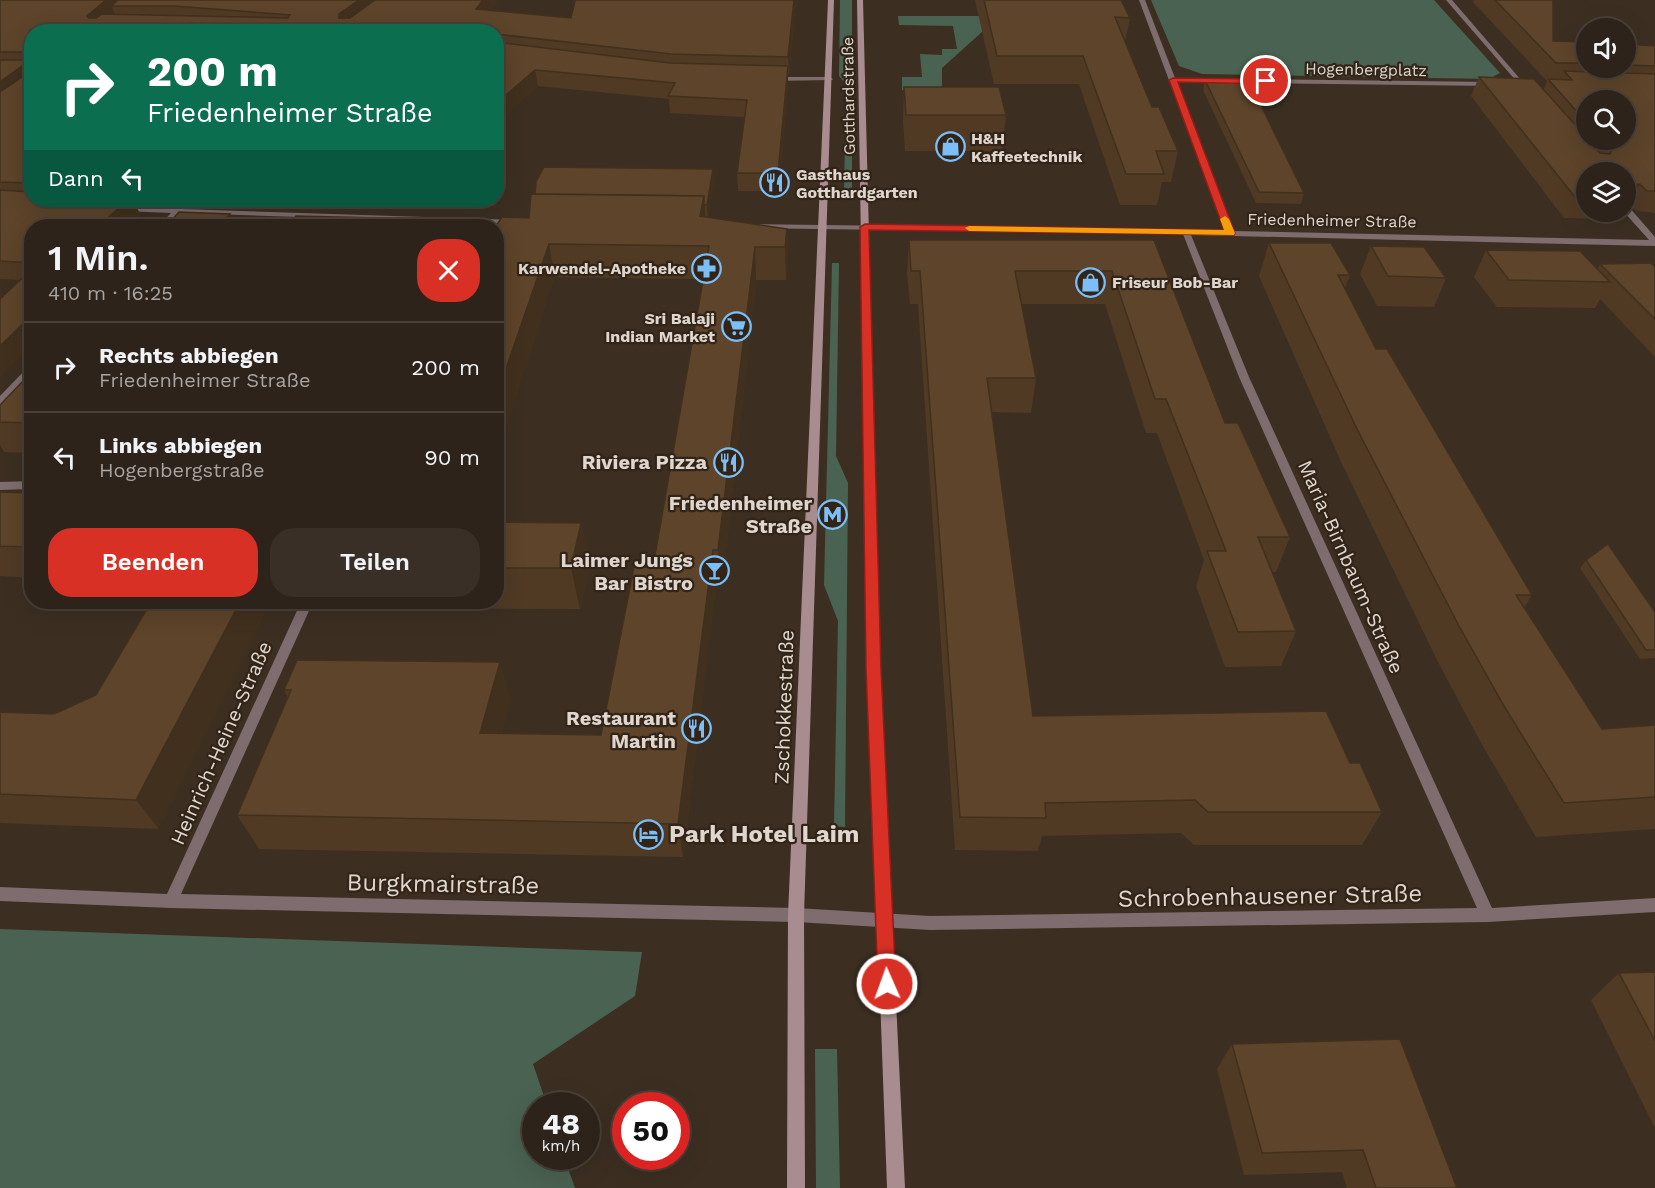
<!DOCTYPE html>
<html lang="de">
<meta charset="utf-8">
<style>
body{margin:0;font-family:"Work Sans",sans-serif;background:#392f27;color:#f1f3f6;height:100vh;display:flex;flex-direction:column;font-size:22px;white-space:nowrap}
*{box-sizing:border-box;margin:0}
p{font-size:20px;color:#a7a4a2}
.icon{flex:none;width:33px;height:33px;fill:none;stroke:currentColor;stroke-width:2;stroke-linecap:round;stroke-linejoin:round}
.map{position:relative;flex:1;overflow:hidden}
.details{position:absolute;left:24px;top:219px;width:480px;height:390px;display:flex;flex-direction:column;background:#2d231a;border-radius:24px;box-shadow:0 6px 24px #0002,0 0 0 2px #484039}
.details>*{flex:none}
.banner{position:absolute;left:24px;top:24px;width:480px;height:183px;border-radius:24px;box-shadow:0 6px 24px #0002,0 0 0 2px #484039;background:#0b6e4f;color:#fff;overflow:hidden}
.tools{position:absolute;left:1576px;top:18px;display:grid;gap:12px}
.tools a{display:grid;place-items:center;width:60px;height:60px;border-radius:50%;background:#2d231a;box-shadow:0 6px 24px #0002,0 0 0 2px #484039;font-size:30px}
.speed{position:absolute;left:522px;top:1092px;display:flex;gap:12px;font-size:30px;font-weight:700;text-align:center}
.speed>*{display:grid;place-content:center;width:78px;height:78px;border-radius:50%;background:#2d231a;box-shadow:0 6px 24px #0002,0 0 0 2px #484039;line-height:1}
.speed small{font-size:15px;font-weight:400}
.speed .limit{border:9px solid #d22;background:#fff;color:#111}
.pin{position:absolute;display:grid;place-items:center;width:51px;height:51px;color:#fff;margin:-26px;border:3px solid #fff;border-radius:50%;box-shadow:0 2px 6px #0007}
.me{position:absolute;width:66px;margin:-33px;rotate:358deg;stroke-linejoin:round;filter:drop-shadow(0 0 4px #0008)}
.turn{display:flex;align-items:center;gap:21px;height:126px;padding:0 24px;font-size:27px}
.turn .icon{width:78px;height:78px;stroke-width:2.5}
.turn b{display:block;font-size:42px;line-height:51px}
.then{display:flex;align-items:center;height:57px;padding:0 24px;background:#0003;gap:12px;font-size:22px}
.round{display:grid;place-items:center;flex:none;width:63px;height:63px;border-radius:24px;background:#392f27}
.summary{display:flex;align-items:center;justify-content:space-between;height:102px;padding:0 24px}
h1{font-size:36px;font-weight:600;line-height:45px}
.cta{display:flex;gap:12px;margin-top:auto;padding:12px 24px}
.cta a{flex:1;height:69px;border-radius:24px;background:#d93025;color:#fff;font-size:24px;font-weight:600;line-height:69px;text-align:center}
.cta a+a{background:#392f27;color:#f1f3f6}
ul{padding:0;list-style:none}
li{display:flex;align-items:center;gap:18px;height:90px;padding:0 24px;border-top:2px solid #484039}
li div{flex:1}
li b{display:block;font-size:22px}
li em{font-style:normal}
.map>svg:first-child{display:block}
.green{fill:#4a6251}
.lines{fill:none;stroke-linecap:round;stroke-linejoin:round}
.minor{fill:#7e6c6e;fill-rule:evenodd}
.secondary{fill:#a98c90;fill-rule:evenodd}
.wall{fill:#503a24;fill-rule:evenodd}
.shaded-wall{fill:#41301d}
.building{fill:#5d442a;stroke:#41301d;stroke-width:1.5}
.route{fill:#d93025;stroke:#8d1f18;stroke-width:1.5}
.slow{fill:#f59e0b}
.labels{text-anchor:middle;stroke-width:4.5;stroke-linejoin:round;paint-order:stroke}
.far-street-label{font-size:16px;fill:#dfd7cf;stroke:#322518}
.far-poi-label{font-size:16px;font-weight:bold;fill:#dfd7cf;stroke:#322518;text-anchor:start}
.poi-label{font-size:20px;font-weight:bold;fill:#dfd7cf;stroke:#322518;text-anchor:end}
.street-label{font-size:20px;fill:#dfd7cf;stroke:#322518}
.near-poi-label{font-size:24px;font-weight:bold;fill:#dfd7cf;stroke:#322518;text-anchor:start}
.near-street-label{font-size:24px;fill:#dfd7cf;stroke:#322518}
</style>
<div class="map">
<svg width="1655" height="1188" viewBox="0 0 1655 1188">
<rect width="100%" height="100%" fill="#3c2f22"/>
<g class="green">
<path d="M840 0H852V192H844L846 84 839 76Z"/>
<path d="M1151 0H1434L1500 73 1489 79 1202 74 1179 66Z"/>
<path d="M898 16H988L993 22 942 68V89L902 90V77H922L920 54 942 55V49H957L953 26 899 25Z"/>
<path d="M832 263H839L836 456 848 483 845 827 834 826 838 621 824 585Z"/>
<path d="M0 929 642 952 635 996 533 1064 547 1105 536 1106V1156L564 1157 575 1188H0Z"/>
<path d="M815 1049H837L840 1188H816Z"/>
</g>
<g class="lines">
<g class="minor">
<path d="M1139 0H1145L1175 78 1492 82 1495 84 1492 86 1176 82 1233 231 1649 240 1624 212H1626V207H1629L1655 237V246L1191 235 1249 377 1492 908 1655 898V912L1488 922 930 930 796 922 171 908 0 901V887L167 894 301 602H313L181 894 796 908 930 916 1477 908 1239 377 1183 234 750 228 746 226 750 224 1225 230Z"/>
<path d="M1446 0H1452L1528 88V90H1524Z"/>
<path d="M830 77 833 79 832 80 772 81 769 79 772 77Z"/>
<path d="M121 207 514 220 518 222 514 224 179 213 167 226H159L171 213 124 211H121Z"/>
<path d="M32 365V374L4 404 0 405V396L29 366Z"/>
<path d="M32 481V489L0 490V482Z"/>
</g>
<g class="secondary">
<path d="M828 0H834L804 915 805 1188H787L788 915Z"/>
<path d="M857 0H863L880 669 905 1188H887L868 669Z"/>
</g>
</g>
<g class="wall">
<path d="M0 0H499L491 10 571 18 575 0H796L789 74H788V82L779 191H738L737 173 744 117 670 113 669 99 538 86 509 112 496 142V32H32V200H154L149 205H135L140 214 127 226H32V345L20 280 0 279Z"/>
<path d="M975 0H1121L1130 18 1125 42 1152 107 1178 151 1171 182H1162L1157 205H1120L1079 84H994Z"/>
<path d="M1474 0H1553V41L1587 42V68H1626V44L1655 46V213L1636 211 1629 205H1626V172H1587V212H1612L1608 219 1564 218 1471 96 1479 77 1544 89 1547 81 1473 2ZM1587 100 1626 140H1587Z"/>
<path d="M1205 80 1304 193 1301 204 1256 203 1203 90Z"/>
<path d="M904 87 1006 115 1002 151H905L903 122Z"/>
<path d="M713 169 714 184 708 217 787 229 788 262 786 280H756L722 585H716L683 857 259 849 237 815 288 698 284 690 511 698 501 734 601 735 653 567 703 279 555 277 529 218 535 194Z"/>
<path d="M909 240H1154L1225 423 1290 537 1276 572H1272L1296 631 1281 666 1225 667 1196 586 1204 560 1157 433H1146L1105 304H1022L1036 378 1031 413 992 412 1033 716 1350 763 1382 812 1362 845H1194L1181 833 1042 836 1038 851 955 850 918 304H910L907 273Z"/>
<path d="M1269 243 1350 275 1345 288 1376 349 1532 595 1524 608 1602 729 1655 725V829L1536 837 1480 741 1438 662 1342 464 1259 276Z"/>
<path d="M1371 246 1446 278 1434 307 1377 306 1360 274Z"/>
<path d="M1486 250 1598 269 1600 264 1655 267V357L1600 299 1595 308 1497 307 1474 277Z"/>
<path d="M32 381V453L4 452 0 445V405Z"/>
<path d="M0 492 32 493V578L0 576Z"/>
<path d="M496 522 581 523 590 564 580 609 356 608 353 602H496Z"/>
<path d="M1586 560 1655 612V658L1640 659 1580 568Z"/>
<path d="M96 695 159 829 0 823V712L54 714Z"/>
<path d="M1655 972V1128L1591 1000 1619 973Z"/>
<path d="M1232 1044 1457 1188H1347L1342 1172 1244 1175 1217 1069Z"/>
</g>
<g class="shaded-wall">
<path d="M106 0H130L111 6 115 14 94 32 87 16Z"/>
<path d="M359 0H385L344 30 339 18V14Z"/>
<path d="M483 0H499L479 24 476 9Z"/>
<path d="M794 0H796L789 74 788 57Z"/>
<path d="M22 66 31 82 0 105V82Z"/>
<path d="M788 66V82L779 191 778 173Z"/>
<path d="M535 70 538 86 509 112 496 142V116L506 95Z"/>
<path d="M713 169 714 184 708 220 707 205Z"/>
<path d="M1640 184 1629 205H1626L1635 185Z"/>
<path d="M704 196 706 229 700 216Z"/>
<path d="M127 200H133L140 214 127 226H99Z"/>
<path d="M146 200H154L149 205Z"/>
<path d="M230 214 235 226H218Z"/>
<path d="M423 219 425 226H419Z"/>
<path d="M787 229 788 262 786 280 785 247Z"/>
<path d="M549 244 555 277 496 460V398Z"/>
<path d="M755 247 756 280 722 585 718 550Z"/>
<path d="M32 315V345L0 378V346Z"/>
<path d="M581 523 590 564 580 609 571 568Z"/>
<path d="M713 550 716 585 683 857 678 824Z"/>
<path d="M240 602H271L159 829 136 800Z"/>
<path d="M500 662 511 698 492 768 480 733Z"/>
</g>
<g class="building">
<path d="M0 0H106L87 16 89 18H96L102 14 288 18 290 15 174 6H111L118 0H359L339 14V18H350L375 0H483L476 9 571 18 575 0H794L788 57 671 54 496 34V32H32V183L0 182V92L25 75 26 66H22L0 82V60H26L24 52H0Z"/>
<path d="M984 0H1121L1130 18 1115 17 1152 107H1159L1178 151H1156L1164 174H1126L1083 56H997Z"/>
<path d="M1495 0H1553V41L1587 42V63H1556Z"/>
<path d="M496 42 670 63 788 66 778 173H737L747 100 668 96 675 83 535 70 506 95 496 116Z"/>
<path d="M1626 44 1655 46V66L1626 65Z"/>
<path d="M1564 71 1655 74V191H1647L1640 184 1635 185 1633 190 1626 189V172H1587V198L1575 197 1479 77 1534 79 1587 138V140H1588L1600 153 1610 154 1612 150 1602 140H1626V100H1587V123L1548 79 1572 80Z"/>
<path d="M1205 80 1249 81 1304 193 1259 192Z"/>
<path d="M904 87H999L1006 115H906Z"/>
<path d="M544 167 713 169 707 205H704V196L535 194 536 182Z"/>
<path d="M0 190 32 192V200H127L99 226H32V263L0 261Z"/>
<path d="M531 194 704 196 700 216 787 229 785 247H755L718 550H713L678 824 237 815 291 690H284L297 660 500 662 480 733 601 735 634 567H653L709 246 549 244 496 398V226L502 217 529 218Z"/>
<path d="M179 212 230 214 218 226H166Z"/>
<path d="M296 216 423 219 419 226H289Z"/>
<path d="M909 240H1154L1225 423H1238L1290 537H1258L1296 631 1238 632 1207 551H1226L1166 399H1155L1112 271H1015L1036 378H987L1033 716 1326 711 1350 763H1360L1382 812H1208L1195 800 1045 803 1046 818 960 817 920 271H911Z"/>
<path d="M1269 243H1331L1350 275H1338L1376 349H1387L1532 595H1516L1602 729 1655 725V797L1564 803 1504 706 1459 626 1357 429Z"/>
<path d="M1371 246 1424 247 1446 278 1388 276Z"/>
<path d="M1486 250 1580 251 1610 282 1509 280Z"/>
<path d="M1651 263 1655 267V319L1600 264Z"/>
<path d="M32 269V315L0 346V299Z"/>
<path d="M23 381H32V423L0 422V405Z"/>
<path d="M0 492 32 493V547L0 546Z"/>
<path d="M496 522 581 523 571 568H496Z"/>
<path d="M1608 544 1655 612V650H1646L1586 560Z"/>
<path d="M151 602H240L136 800 0 794V712L54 714 96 695Z"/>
<path d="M1655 972V1041L1619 973Z"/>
<path d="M1400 1039 1457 1188H1376L1363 1150 1262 1153 1232 1044Z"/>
</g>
<path class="route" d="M1173 78 1266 79 1270 81 1266 84 1178 82 1235 233 1234 235 869 230 881 669 896 984 893 990 887 992 880 990 878 984 866 669 860 227 865 224 1224 230 1169 80Z"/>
<path class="slow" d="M1225 216 1229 219 1235 233 1234 235 969 231 965 228 969 226 1224 230 1220 219Z"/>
<defs>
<symbol id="shop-ring" viewBox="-11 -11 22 22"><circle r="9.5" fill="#322518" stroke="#7bbef8" stroke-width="1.5"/><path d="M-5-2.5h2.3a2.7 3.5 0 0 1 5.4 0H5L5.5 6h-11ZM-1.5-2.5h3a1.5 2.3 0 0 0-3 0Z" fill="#7bbef8"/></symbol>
<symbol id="restaurant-ring" viewBox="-11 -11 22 22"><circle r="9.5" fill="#322518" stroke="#7bbef8" stroke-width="1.5"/><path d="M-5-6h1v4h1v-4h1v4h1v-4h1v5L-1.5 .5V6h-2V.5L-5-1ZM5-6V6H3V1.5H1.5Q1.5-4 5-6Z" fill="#7bbef8"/></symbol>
<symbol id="pharmacy-ring" viewBox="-11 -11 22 22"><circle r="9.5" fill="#322518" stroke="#7bbef8" stroke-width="1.5"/><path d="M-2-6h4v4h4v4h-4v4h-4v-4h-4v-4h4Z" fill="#7bbef8"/></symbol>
<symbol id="supermarket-ring" viewBox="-11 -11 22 22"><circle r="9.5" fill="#322518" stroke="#7bbef8" stroke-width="1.5"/><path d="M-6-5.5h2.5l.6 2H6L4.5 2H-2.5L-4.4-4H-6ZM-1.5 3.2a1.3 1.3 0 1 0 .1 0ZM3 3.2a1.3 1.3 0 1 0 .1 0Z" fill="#7bbef8"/></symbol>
<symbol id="metro-ring" viewBox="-11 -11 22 22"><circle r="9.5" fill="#322518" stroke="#7bbef8" stroke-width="1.5"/><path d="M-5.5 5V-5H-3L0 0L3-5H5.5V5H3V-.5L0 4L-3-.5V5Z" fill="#7bbef8"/></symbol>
<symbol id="bar-ring" viewBox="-11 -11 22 22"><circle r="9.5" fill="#322518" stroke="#7bbef8" stroke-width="1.5"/><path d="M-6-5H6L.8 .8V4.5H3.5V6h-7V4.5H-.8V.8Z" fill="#7bbef8"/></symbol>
<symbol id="hotel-ring" viewBox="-11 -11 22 22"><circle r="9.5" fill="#322518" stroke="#7bbef8" stroke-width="1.5"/><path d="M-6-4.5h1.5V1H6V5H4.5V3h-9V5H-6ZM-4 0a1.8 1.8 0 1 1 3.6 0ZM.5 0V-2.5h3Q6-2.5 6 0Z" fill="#7bbef8"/></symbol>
</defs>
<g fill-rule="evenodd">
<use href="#shop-ring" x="934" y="130" width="33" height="33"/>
<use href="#restaurant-ring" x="758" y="166" width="33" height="33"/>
<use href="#pharmacy-ring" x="690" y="252" width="33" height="33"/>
<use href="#shop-ring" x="1074" y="266" width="33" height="33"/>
<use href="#supermarket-ring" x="720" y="310" width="33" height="33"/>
<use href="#restaurant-ring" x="712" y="446" width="33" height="33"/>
<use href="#metro-ring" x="816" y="498" width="33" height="33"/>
<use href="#bar-ring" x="698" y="554" width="33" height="33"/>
<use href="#restaurant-ring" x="680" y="712" width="33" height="33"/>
<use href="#hotel-ring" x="632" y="818" width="33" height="33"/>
</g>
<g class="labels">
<g class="far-street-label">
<text transform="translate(1366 69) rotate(1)" y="6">Hogenbergplatz</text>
<text transform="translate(848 96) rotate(-91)" y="6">Gotthardstraße</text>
<text transform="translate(1332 220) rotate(1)" y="6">Friedenheimer Straße</text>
</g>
<g class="far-poi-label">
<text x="971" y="144">H&amp;H<tspan x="971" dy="18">Kaffeetechnik</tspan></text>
<text x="796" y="180">Gasthaus<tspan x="796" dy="18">Gotthardgarten</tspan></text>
<text x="686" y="274" text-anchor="end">Karwendel-Apotheke</text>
<text x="1112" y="288">Friseur Bob-Bar</text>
<text x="715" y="324" text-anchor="end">Sri Balaji<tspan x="715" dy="18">Indian Market</tspan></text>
</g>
<g class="poi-label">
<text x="707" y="469">Riviera Pizza</text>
<text x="812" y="510">Friedenheimer<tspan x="812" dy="23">Straße</tspan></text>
<text x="693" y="567">Laimer Jungs<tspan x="693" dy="23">Bar Bistro</tspan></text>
<text x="676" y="725">Restaurant<tspan x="676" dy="23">Martin</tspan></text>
</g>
<g class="street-label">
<text transform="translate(1351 567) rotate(66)" y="7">Maria-Birnbaum-Straße</text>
<text transform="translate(784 707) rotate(-88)" y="7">Zschokkestraße</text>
<text transform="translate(221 743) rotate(-66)" y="7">Heinrich-Heine-Straße</text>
</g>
<g class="near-poi-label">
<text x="669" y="842">Park Hotel Laim</text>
</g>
<g class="near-street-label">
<text transform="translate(443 884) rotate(1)" y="8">Burgkmairstraße</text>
<text transform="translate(1270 896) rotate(-1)" y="8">Schrobenhausener Straße</text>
</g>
</g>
</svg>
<div class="tools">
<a><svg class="icon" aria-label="sound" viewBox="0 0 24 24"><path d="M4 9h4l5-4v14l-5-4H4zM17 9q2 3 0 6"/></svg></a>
<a><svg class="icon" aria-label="search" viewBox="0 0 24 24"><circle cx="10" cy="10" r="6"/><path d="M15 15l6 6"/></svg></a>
<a><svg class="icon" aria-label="layers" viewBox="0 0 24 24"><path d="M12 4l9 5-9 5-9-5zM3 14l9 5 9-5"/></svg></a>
</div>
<div class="speed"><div>48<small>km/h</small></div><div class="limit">50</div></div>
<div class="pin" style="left:1266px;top:81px;background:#d93025"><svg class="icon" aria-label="arrive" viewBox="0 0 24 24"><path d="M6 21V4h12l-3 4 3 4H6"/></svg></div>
<svg class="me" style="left:887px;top:984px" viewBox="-20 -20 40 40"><circle r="17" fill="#d93025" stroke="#fff" stroke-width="3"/><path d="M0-11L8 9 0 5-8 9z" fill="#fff"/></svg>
<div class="banner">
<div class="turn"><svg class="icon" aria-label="right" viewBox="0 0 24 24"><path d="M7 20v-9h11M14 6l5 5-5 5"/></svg><div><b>200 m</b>Friedenheimer Straße</div></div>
<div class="then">Dann<svg class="icon" aria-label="left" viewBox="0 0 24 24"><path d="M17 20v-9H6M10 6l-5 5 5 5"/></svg></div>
</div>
<section class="details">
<div class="summary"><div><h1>1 Min.</h1><p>410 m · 16:25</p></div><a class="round" style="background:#d93025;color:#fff"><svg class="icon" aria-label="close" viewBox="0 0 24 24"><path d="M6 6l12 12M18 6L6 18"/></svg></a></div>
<ul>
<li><svg class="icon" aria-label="right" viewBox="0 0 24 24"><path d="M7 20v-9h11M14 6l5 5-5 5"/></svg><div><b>Rechts abbiegen</b><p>Friedenheimer Straße</p></div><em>200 m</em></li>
<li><svg class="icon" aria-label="left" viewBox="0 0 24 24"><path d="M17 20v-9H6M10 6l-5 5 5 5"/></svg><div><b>Links abbiegen</b><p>Hogenbergstraße</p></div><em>90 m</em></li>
</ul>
<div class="cta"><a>Beenden</a><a>Teilen</a></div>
</section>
</div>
